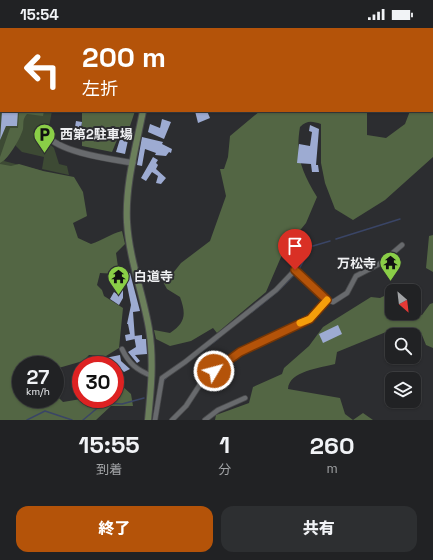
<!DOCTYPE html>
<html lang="ja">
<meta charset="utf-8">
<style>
body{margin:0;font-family:"Space Grotesk","Noto Sans JP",sans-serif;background:#2d2f31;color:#f1f3f6;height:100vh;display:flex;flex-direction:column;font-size:15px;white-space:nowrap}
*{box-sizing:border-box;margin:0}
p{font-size:13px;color:#a2a4a6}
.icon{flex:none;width:22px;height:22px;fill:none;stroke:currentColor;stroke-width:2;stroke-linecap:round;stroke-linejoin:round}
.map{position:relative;height:392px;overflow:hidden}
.drawer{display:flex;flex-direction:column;background:#212224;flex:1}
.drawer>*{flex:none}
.hud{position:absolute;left:0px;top:0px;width:433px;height:84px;box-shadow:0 1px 3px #0004,0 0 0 1px #3e3f41;background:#b45309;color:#fff;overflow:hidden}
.needle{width:26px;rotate:152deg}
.fabs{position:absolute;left:385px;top:256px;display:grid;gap:8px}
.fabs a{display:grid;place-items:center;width:36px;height:36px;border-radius:8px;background:#212224;box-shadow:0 1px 3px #0004,0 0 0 1px #3e3f41;font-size:20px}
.speed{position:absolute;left:12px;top:328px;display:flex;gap:8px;font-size:20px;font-weight:700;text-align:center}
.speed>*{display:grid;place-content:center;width:52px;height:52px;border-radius:50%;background:#212224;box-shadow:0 1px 3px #0004,0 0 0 1px #3e3f41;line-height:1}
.speed small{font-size:10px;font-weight:400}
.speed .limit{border:6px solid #d22;background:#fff;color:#111}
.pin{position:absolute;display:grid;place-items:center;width:34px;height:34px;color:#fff;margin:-41px -17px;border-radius:50% 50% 50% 0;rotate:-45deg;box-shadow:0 0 4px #0007}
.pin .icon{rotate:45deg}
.me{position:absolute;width:44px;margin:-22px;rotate:53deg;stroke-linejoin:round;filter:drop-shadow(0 0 3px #0008)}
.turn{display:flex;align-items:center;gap:14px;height:84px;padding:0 16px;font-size:18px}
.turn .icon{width:52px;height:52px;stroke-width:2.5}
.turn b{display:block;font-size:28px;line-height:34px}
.eta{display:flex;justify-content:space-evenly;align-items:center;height:68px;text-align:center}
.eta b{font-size:24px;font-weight:800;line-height:28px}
.button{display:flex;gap:8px;margin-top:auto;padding:8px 16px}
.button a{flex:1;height:46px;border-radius:12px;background:#b45309;color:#fff;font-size:16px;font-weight:800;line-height:46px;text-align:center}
.button a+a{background:#2d2f31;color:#f1f3f6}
.status{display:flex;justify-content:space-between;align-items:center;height:28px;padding:0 20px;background:#212224;direction:ltr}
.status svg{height:11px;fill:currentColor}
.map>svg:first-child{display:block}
.green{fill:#3d4a34}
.forest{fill:#536644}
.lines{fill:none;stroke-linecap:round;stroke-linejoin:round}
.stream{stroke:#3a4566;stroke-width:1.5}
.building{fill:#9dabd2}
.minor-casing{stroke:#494a4c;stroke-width:6}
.tertiary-casing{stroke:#494a4c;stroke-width:7}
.secondary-casing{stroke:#494a4c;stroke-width:8}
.minor{stroke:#686a6d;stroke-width:4.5}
.tertiary{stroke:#686a6d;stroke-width:5.5}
.secondary{stroke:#6b7f5b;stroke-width:6}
.route-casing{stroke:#753606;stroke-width:10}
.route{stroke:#b45309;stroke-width:7}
.slow{stroke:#f59e0b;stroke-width:7}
.labels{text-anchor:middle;stroke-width:4;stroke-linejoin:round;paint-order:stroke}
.poi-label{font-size:13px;font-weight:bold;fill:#eff0f2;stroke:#2c2d30;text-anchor:start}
</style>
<div class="status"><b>15:54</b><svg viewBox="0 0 49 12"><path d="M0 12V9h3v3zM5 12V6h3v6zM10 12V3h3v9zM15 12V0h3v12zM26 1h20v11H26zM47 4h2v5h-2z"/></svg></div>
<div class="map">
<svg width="433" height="392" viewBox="0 0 433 392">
<rect width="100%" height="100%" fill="#2c2d30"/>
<path class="green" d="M0 0H59L1 1V83H52L48 104 41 108 54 120 59 136 67 138 69 147 42 141 44 129 22 124 15 117 4 133 43 143 0 176Z"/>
<g class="forest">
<path d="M433 2V129L385 172 353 192 335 181 325 155 321 135V96C312 93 307 92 300 99 295 128 302 144 317 169L306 195 284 222 266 264 217 305 213 300 191 313 170 318 156 311 154 302 170 305C186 294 186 286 180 269L167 261 162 252 173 245 181 235 210 213 226 168 220 141H224L228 129 230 108 260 83H367V107L386 110 405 96 410 83H432Z"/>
<path d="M19 83H44L43 88 27 86C22 92 24 94 23 101 21 109 9 131 0 135V129L10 100H18Z"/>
<path d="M82 83H135L130 98 122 100 112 124 82 118Z"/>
<path d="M0 136 11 138 19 136 43 143 74 149 83 164 87 188 73 195 78 210 91 216C103 212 110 206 122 203L125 216 116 225 119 246 100 245 97 257 102 262 104 268 123 280 119 320 106 328 89 327 83 333 55 341V337H21V371H55V366L63 374 81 371H115V360L121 357 131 366 133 378H111L96 392H0Z"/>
<path d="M433 207V244L426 240 429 208Z"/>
<path d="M392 264 393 287H422L430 276 433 275V320L426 317 422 307 386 304 337 324 335 336C320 340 289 343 288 361L340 370 345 386 353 392 363 385 373 392H215L216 387 249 375 253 359 282 346 284 340 309 318 323 299 371 269 380 270Z"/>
</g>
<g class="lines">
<g class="stream">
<path d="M336 211 400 191"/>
<path d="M313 218 330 213"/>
<path d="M299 241 308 225"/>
<path d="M252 284 277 264 294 247"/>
<path d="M178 341 218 311"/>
<path d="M164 352 167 349"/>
<path d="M27 392 45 383 72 392"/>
<path d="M83 392 101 377 106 375 122 376 144 370"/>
</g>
</g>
<g class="building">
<path d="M2 83H18L17 98H6L0 112Z"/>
<path d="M195 83H207L210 90 198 95Z"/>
<path d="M162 91 171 94 164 111 148 104 150 96 160 100Z"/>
<path d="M76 93 82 94 79 113 73 111Z"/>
<path d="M310 97 319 101 316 137H318L319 144H312L311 136 297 135 299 116 310 118 312 104 309 103Z"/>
<path d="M125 102 134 104 133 108H129L125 126 116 124 120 111 123 112Z"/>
<path d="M142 109 163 114 162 116 172 121 171 125 169 124 166 128 155 127 156 125 145 121 142 138 137 137Z"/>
<path d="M153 129 158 132 156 135 158 137 156 141 166 150 161 156 156 155 158 148 152 144 146 153 141 150Z"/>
<path d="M130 245 140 283 133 284 135 311 126 313 125 307 130 306 128 296H127L131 277 125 247Z"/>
<path d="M117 262H123V270L119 277 110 271 114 264 117 266Z"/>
<path d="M338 297 342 306 323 315 319 306Z"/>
<path d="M142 307V311H146L147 326 135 327 140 333 137 335 128 324 136 319 134 308Z"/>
<path d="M120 327 121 333 130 341 124 344 120 340 115 344V337H106L105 330Z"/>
</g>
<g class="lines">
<defs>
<g id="minor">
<path d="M135 1V0"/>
<path d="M122 321C129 336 137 342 152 348"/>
<path d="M155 392 162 350 185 334 276 262 295 242 327 272 333 274 347 265 356 248 381 235 402 217"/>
<path d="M172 392 186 378 201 355 214 343 240 324 309 291 327 272"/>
<path d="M205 392 218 382 245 370"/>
</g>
<path id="tertiary" d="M46 107C61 125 110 131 133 135"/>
<g id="secondary">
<path d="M160 1 161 0"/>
<path d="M143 83C136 119 125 157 127 194 129 231 143 265 149 301 154 332 151 361 148 392"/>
</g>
</defs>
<use href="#minor" class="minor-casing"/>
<use href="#tertiary" class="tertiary-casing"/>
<use href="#secondary" class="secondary-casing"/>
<use href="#minor" class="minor"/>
<use href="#tertiary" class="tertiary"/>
<use href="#secondary" class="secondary"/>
</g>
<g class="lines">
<defs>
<path id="route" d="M214 343 240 324 310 291 327 272 295 242"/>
</defs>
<use href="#route" class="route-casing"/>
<use href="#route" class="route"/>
<path class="slow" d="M300 295 310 291 327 272"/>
</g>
<defs>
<symbol id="parking-pin" viewBox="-11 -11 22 30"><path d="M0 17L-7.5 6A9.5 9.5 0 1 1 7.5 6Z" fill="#8ace47" stroke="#2c2d30"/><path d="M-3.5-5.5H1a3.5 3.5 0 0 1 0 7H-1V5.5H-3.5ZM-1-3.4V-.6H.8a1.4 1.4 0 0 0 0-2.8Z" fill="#111"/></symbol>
<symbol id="temple-pin" viewBox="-11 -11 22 30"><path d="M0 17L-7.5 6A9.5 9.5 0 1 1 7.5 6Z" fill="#8ace47" stroke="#2c2d30"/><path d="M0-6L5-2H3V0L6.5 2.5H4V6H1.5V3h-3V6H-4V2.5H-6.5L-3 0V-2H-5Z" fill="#111"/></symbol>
</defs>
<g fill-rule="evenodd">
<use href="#parking-pin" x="32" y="94" width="25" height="34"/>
<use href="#temple-pin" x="378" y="222" width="25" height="34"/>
<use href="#temple-pin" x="106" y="236" width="25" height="34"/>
</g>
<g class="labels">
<g class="poi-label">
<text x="60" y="111">西第2駐車場</text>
<text x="376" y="240" text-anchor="end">万松寺</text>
<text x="134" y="253">白道寺</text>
</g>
</g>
</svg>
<div class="fabs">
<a><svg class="needle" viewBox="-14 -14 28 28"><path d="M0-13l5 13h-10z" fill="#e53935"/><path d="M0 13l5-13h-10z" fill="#a2a4a6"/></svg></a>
<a><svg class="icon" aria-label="search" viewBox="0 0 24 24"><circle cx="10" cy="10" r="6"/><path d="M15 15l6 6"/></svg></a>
<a><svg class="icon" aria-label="layers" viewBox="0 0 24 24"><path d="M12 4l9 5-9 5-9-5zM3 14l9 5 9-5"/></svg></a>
</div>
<div class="speed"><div>27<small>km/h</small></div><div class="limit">30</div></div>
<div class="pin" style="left:295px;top:242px;background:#d93025"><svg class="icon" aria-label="arrive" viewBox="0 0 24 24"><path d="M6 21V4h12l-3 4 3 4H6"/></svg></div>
<svg class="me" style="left:214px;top:343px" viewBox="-20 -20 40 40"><circle r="17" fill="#b45309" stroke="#fff" stroke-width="3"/><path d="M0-11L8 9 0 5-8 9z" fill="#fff"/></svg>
<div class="hud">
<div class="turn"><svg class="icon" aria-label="left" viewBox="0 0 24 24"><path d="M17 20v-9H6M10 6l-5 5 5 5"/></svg><div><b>200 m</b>左折</div></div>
</div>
</div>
<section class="drawer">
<div class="eta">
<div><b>15:55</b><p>到着</p></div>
<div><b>1</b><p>分</p></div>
<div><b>260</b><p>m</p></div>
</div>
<div class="button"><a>終了</a><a>共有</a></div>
</section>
